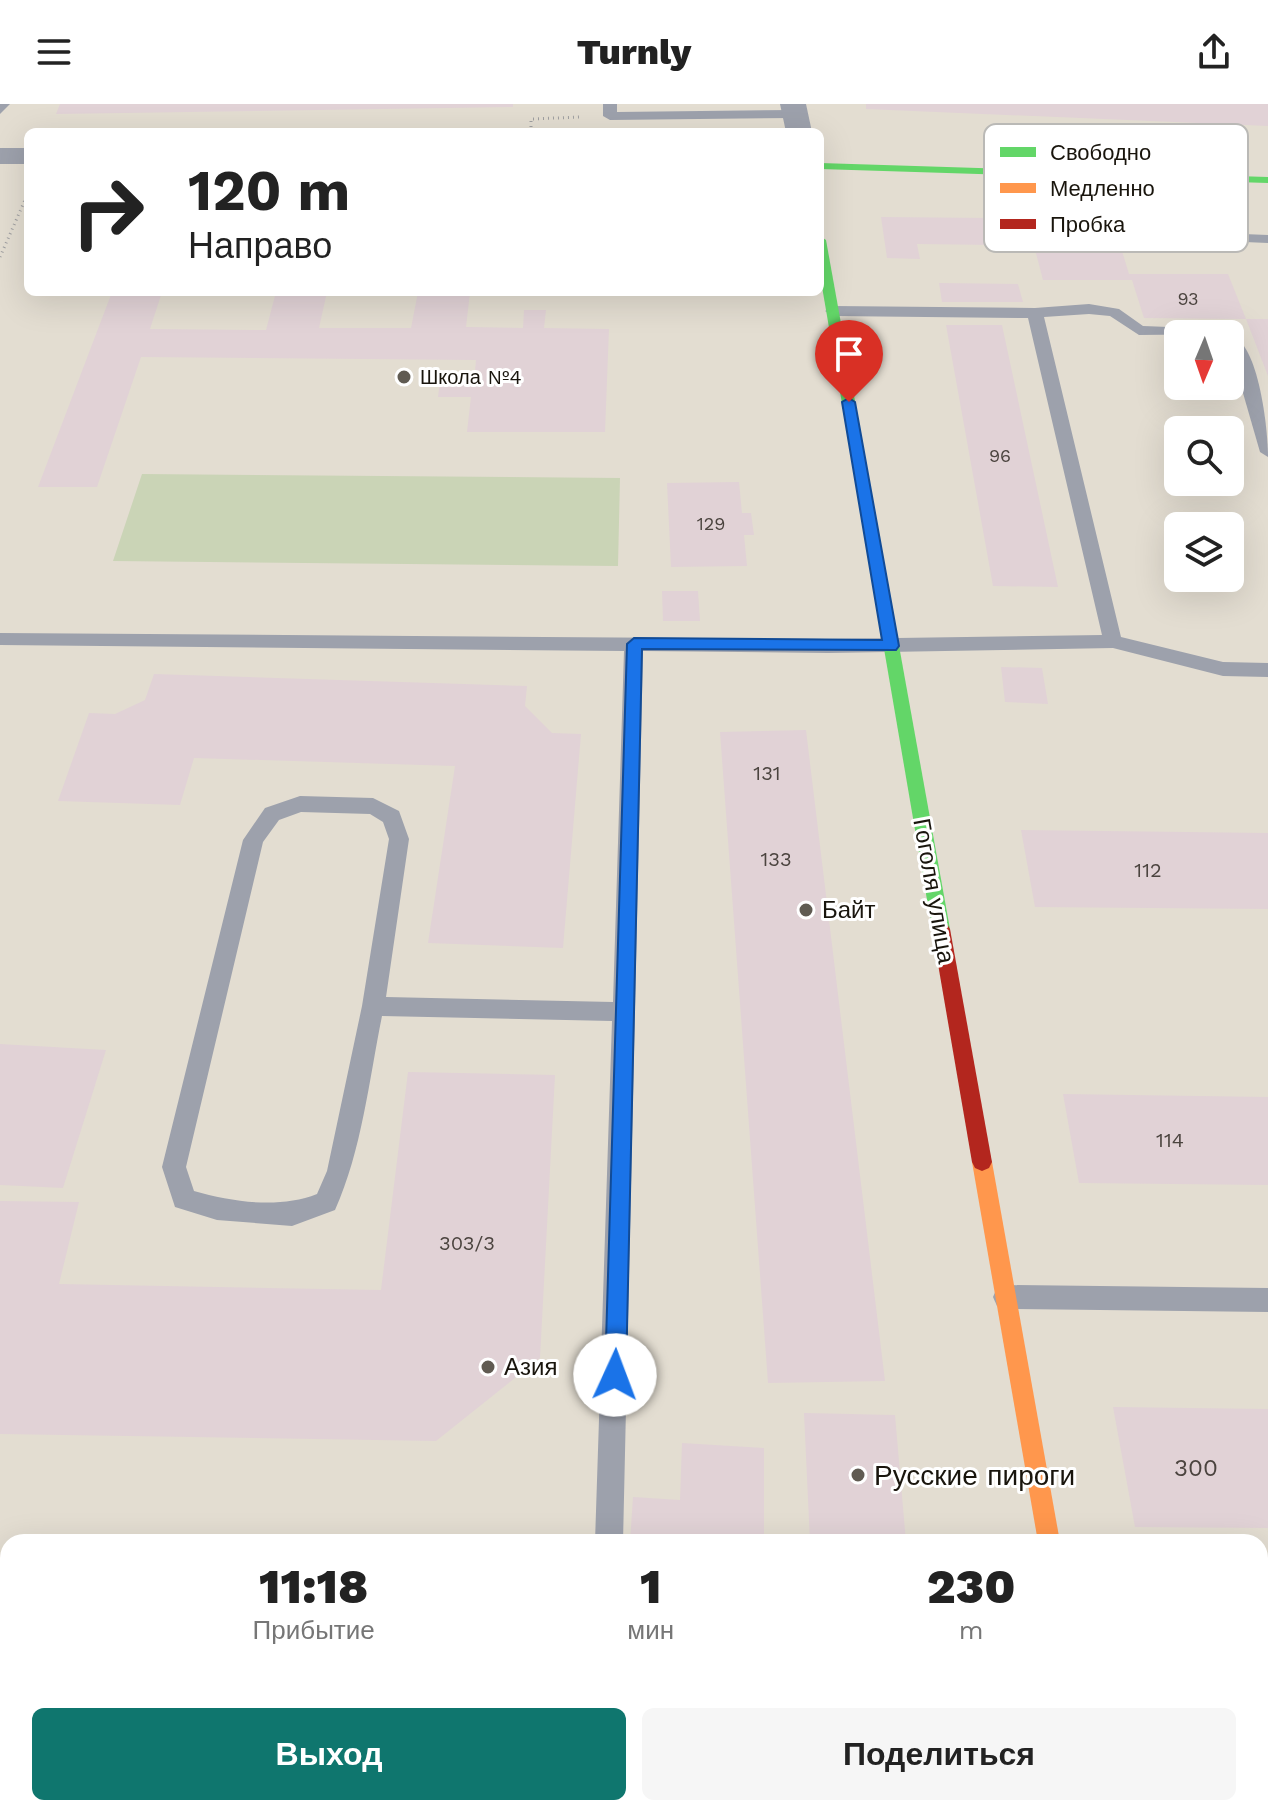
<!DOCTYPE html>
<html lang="ru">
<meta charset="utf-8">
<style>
body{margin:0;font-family:"Work Sans",sans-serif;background:#f6f6f6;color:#222;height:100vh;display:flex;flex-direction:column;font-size:30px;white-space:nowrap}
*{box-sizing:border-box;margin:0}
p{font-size:26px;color:#767676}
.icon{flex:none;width:44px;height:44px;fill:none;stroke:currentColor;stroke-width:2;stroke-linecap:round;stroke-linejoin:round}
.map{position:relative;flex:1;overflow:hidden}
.drawer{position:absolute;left:0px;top:1430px;width:1268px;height:282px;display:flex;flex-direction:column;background:#fff;border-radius:24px 24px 0 0;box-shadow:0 8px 32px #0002}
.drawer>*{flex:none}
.hud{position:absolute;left:24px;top:24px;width:800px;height:168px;border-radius:12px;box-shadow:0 8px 32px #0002;background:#fff;color:#222;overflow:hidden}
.needle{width:52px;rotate:182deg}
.fabs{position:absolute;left:1164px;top:216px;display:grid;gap:16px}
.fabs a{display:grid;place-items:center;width:80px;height:80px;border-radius:12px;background:#fff;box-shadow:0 8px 32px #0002;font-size:40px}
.pin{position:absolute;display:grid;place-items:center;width:68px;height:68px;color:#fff;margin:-82px -34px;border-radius:50% 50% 50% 0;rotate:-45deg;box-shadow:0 0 8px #0007}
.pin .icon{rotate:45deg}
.me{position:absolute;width:88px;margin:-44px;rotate:2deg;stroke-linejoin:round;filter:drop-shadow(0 0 6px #0008)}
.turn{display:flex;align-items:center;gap:28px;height:168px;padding:0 32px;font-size:36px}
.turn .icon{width:104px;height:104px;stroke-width:2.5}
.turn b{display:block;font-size:56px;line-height:68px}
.eta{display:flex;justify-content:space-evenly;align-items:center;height:136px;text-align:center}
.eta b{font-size:48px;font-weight:800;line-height:56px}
.button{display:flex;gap:16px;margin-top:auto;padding:16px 32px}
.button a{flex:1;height:92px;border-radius:12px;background:#0f766e;color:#fff;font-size:32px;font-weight:800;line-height:92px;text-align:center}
.button a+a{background:#f6f6f6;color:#222}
header{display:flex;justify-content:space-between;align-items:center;height:104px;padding:0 32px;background:#fff;font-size:36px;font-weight:800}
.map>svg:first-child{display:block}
.green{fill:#cad4b6}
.building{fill:#e1d2d6}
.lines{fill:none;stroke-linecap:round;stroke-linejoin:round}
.path-far1{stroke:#9f9fa1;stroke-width:3;stroke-dasharray:1 4;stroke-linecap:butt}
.path{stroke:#9f9fa1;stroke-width:6;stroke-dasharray:2 7;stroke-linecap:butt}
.lane{fill:#9da1ac;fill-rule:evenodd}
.street{fill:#9da1ac;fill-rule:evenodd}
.fast{fill:#63d668;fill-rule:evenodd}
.slow{fill:#ff974d;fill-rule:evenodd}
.jam{fill:#b3261e;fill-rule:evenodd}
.route{fill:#1a73e8;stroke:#114b97;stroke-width:2}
.poi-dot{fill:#605b52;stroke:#fff;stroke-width:3}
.labels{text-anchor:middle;stroke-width:6;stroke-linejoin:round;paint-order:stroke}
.far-number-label{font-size:18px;fill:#4b443f}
.far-poi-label{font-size:20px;fill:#19150d;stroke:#fff;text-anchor:start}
.number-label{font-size:20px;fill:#4b443f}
.street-label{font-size:24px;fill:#19150d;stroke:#fff}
.poi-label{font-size:24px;fill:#19150d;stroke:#fff;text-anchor:start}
.near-number-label{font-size:24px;fill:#4b443f}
.near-poi-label{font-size:28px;fill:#19150d;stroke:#fff;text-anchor:start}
.key{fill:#fff;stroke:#bab9b6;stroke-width:2}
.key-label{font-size:22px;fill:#19150d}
</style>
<header><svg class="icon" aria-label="menu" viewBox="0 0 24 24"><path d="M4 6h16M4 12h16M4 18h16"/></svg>Turnly<svg class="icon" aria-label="share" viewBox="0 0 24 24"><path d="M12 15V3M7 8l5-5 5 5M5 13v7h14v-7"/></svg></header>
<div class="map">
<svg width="1268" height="1711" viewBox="0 0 1268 1711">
<rect width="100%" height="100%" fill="#e3ddd1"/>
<path class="green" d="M142 370 620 374 618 462 113 457Z"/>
<g class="building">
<path d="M60 0H513V3L56 10Z"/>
<path d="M866 0H1268V22L866 5Z"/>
<path d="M881 113 990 114 996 141 917 140 920 155 887 154Z"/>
<path d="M1032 134H1118L1129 170H1228L1246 215H1268V272L1246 215 1144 214 1132 176H1043Z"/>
<path d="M939 179 1018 180 1023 198H942Z"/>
<path d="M112 188H162L150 225 266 226 276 188H327L319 224H411L418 188H470L466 223 523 224 524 206H546L544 224 609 225 605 328H467L471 293H438L440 277 474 278 476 256 141 253 97 383H38Z"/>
<path d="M946 221H1002L1058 483 993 482Z"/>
<path d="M739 378 742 409H751L754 431H744L747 462 671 463 667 379Z"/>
<path d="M662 487H698L700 517H663Z"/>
<path d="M1001 563 1042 564 1048 600 1005 598Z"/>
<path d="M154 570 527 582 525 602 552 629 581 630 563 844 428 839 455 662 194 654 180 701 58 697 89 609 115 610 145 596Z"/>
<path d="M806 626 837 882 885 1277 768 1279 720 628Z"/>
<path d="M1021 726 1268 729V805L1035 803Z"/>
<path d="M0 940 106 946 63 1084 0 1081Z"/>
<path d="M408 968 555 971 540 1254 436 1337 0 1330V1097L79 1098 59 1180 381 1186Z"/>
<path d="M1063 990 1268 993V1081L1079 1079Z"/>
<path d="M1113 1303 1268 1305V1424L1135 1423Z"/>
<path d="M804 1309 895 1311 906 1438H810Z"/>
<path d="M682 1339 764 1344V1438H630L633 1393 680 1396Z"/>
</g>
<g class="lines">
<g class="path-far1">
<path d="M43 26 154 28"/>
<path d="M531 28V15L581 13"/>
<path d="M0 153 28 89"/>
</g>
<g class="path">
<path d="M0 1482H8"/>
<path d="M1260 1533H1268"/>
</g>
<g class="lane">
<path d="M0 0H10L0 10Z"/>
<path d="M603 0H617V8L795 6 802 10 795 14 610 16 603 12Z"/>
<path d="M1017 121 1268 131V139L1012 128V122Z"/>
<path d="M1089 200 1119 205 1143 222 1220 225 1228 230 1139 231 1110 212 1089 210 1044 213 1121 533 1223 558 1268 559V573L1223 572 1113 544 828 549 643 547 623 1438H595L612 917 382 912C369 976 362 1046 335 1106L292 1122 217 1116 175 1103 162 1063 243 736 265 704 300 692 373 694 399 707 409 735 386 893 613 898 624 547 0 541V529L828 535 1102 531 1028 214 833 212 825 207 833 202 1035 204ZM301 708 370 710 383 718 389 735 362 902 327 1067 317 1090C279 1105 233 1098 194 1087L186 1063 263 738 279 716Z"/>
<path d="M1230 230C1259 239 1268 326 1268 353L1260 348 1230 244Z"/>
<path d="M1006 1181 1268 1184V1208L1006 1205 997 1202 993 1193 997 1184Z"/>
</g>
<g class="street">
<path d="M780 0H806L812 28H786Z"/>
<rect x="0" y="44" width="28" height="16"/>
<path d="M1065 1704H1127L1128 1711H1066Z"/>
</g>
<g class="fast">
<path d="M820 59 1268 73V79L820 65Z"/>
<path d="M820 132 826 136 950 825 947 830H935L932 825 820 171Z"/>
<rect x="0" y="1617" width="8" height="24"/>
<rect x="1260" y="1657" width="8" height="24"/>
</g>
<path class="slow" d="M982 1049 989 1052 992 1058 1060 1438H1038L972 1058 975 1052Z"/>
<path class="jam" d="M941 818 947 820 950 825 992 1058 989 1064 982 1067 975 1064 972 1058 932 825 935 820Z"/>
</g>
<path class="route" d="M849 294 855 298 899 542 896 546 642 545 626 1271 623 1278 615 1281 608 1278 605 1271 627 540 634 534 882 536 842 298Z"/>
<g class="poi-dot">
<circle cx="404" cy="273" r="8"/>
<circle cx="806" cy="806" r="8"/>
<circle cx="488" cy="1263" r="8"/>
<circle cx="858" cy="1371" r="8"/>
</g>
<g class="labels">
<g class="far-number-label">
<text x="1188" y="201">93</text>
<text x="1000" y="358">96</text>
<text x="711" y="426">129</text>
</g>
<g class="far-poi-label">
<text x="420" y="280">Школа №4</text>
</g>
<g class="number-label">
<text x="767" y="676">131</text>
<text x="776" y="762">133</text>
<text x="1148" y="773">112</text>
<text x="1170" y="1043">114</text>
<text x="467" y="1146">303/3</text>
</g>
<g class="street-label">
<text transform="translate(934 787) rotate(80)" y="8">Гоголя улица</text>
</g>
<g class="poi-label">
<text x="822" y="814">Байт</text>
<text x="504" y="1271">Азия</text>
</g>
<g class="near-number-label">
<text x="1196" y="1372">300</text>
</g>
<g class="near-poi-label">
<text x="874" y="1381">Русские пироги</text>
</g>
</g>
<rect x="984" y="20" width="264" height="128" rx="12" class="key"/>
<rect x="1000" y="43" width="36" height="10" fill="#63d668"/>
<rect x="1000" y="79" width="36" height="10" fill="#ff974d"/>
<rect x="1000" y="115" width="36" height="10" fill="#b3261e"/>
<g class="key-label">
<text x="1050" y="56">Свободно</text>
<text x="1050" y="92">Медленно</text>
<text x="1050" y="128">Пробка</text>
</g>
</svg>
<div class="fabs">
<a><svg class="needle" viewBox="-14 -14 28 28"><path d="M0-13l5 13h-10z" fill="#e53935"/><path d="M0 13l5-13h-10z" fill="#767676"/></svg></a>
<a><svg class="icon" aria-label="search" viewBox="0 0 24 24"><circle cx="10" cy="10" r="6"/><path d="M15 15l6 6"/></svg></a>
<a><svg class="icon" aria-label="layers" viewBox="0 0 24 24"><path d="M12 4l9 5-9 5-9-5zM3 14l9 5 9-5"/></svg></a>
</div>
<div class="pin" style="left:849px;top:298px;background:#d93025"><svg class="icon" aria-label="arrive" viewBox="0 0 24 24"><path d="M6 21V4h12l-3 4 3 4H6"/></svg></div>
<svg class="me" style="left:615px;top:1271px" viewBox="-20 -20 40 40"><circle r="19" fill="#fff"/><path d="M0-13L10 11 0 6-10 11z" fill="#1a73e8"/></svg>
<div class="hud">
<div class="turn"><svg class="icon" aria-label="right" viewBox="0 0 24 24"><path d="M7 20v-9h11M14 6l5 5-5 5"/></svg><div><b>120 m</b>Направо</div></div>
</div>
<section class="drawer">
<div class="eta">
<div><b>11:18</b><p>Прибытие</p></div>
<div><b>1</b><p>мин</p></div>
<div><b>230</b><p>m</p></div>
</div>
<div class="button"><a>Выход</a><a>Поделиться</a></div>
</section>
</div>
